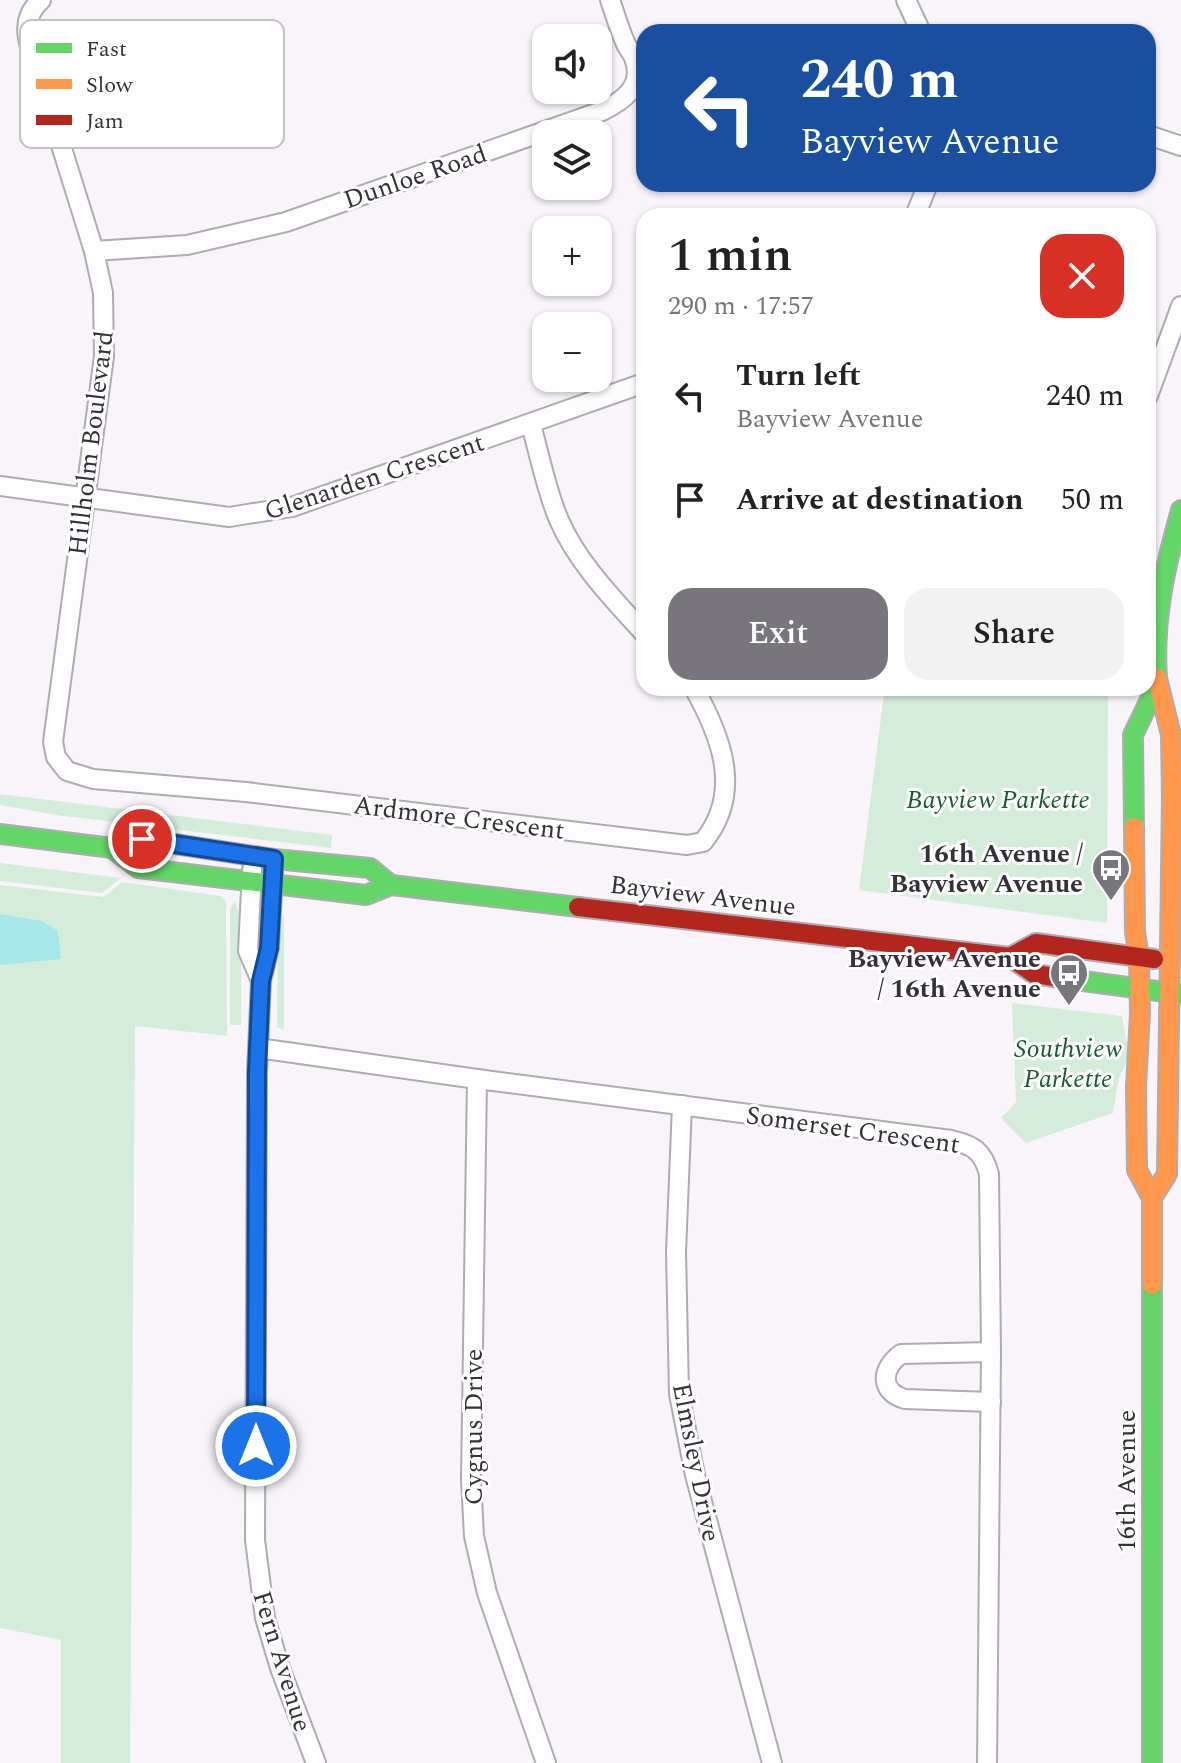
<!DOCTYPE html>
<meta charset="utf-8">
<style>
body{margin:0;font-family:Spectral,serif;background:#f2f2f2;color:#222;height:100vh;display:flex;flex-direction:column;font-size:30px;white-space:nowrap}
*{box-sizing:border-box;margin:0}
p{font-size:26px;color:#767676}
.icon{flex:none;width:44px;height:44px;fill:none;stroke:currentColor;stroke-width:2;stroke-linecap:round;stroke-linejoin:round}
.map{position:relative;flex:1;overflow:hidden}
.sheet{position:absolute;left:636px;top:208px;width:520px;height:488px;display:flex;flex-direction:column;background:#fff;border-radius:24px;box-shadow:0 2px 6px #0004}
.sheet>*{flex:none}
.guide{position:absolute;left:636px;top:24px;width:520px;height:168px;border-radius:24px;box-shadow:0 2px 6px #0004;background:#1a4fa0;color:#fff;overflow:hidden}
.buttons{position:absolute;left:532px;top:24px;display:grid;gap:16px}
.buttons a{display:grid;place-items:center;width:80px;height:80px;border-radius:16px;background:#fff;box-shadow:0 2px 6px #0004;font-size:40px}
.pin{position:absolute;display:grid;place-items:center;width:68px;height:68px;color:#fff;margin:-34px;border:4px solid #fff;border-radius:50%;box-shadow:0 2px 8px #0007}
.me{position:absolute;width:88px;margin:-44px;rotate:0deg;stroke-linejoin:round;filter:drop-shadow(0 0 6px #0008)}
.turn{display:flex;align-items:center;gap:28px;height:168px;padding:0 32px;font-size:36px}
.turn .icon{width:104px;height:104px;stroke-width:2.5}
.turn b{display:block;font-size:56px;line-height:68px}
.round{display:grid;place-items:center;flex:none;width:84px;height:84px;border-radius:24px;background:#f2f2f2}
.headline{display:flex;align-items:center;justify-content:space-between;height:136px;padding:0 32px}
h1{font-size:48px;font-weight:600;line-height:60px}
.cta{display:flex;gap:16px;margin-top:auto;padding:16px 32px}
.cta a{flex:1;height:92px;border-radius:24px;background:#79757c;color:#fff;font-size:32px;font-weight:600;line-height:92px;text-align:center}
.cta a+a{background:#f2f2f2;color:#222}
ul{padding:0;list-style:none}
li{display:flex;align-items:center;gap:24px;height:104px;padding:0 32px}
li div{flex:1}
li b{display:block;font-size:30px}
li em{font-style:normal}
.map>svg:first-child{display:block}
.green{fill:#d4eddb}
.water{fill:#a6e7ec}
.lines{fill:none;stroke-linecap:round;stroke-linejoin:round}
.street-casing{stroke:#afacb1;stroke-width:22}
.fast-casing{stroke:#afacb1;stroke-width:22}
.slow-casing{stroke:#afacb1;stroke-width:22}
.jam-casing{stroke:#afacb1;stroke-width:22}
.street{stroke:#fefdfe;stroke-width:18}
.fast{stroke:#63d668;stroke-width:18}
.slow{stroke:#ff974d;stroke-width:18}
.jam{stroke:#b3261e;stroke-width:18}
.route-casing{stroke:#114b97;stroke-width:20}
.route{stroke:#1a73e8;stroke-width:14}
.labels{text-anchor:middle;stroke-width:6;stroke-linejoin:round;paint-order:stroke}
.street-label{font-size:26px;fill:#353138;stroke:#fff}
.park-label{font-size:26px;font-style:italic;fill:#195b31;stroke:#fff}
.poi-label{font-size:26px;font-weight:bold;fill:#353138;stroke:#fff;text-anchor:end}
.key{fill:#fff;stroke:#c2c1c3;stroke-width:2}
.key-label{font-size:22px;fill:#353138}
</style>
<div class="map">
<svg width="1181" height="1763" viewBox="0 0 1181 1763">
<rect width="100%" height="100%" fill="#f8f4fa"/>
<g class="green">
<path d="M1065 688H1108L1107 923 859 890 884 694Z"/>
<path d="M0 794 332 835 331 848 56 815 0 805Z"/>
<path d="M0 863 121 878 102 893 0 881Z"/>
<path d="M122 882 221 896 226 902 227 1036 135 1026 130 1763H61V1640L0 1628V885L104 897Z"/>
<path d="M235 901 241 922V1025H230V910Z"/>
<path d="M284 913V1030L277 1027 278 934Z"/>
<path d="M1012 1003 1122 1016 1129 1057 1119 1077 1113 1113 1026 1143 1001 1118 1016 1102Z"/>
</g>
<path class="water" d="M0 914 42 921 58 931 61 959 0 965Z"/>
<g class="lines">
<defs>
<g id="street">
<path d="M41 0C21 18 26 39 35 62L94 251 103 293 104 356 53 742 56 757 67 771 93 779 246 792 687 845 703 842C743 793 722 738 694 688"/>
<path d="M906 0 921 32"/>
<path d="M1148 135 1181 146"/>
<path d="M915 216 928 184"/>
<path d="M94 251 187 245 286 222 602 111C623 101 645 86 634 58 632 52 627 48 625 42 619 28 615 14 610 0"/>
<path d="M1148 396 1181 306"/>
<path d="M531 425C540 456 546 490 559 520 577 562 613 599 644 633"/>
<path d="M0 486 229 517 292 507 644 383"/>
<path d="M252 870 248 951 261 981"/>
<path d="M273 873 269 948 261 981 257 1072 255 1540 265 1618 280 1668 316 1763"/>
<path d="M258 1048 477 1079 951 1140C973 1145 983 1151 989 1174L991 1352 987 1763"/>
<path d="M477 1079 471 1480 474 1536 487 1593 546 1763"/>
<path d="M682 1105 676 1252 679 1394 695 1475 772 1763"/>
<path d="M991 1402 905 1399C878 1391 882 1368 901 1354L991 1352"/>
</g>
<g id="fast">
<path d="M1157 678C1153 620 1165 566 1181 510"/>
<path d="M1134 827 1133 735 1157 685"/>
<path d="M0 834 112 848 142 839 274 859 370 868 391 885"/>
<path d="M112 848 138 868 366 895 391 885 578 907"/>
<path d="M1068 979 1181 994"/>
<path d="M1152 1285V1763"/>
</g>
<g id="slow">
<path d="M1134 827 1135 932 1139 957 1140 1013 1136 1087 1137 1170 1152 1198V1285"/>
<path d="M1152 1198 1167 1174 1172 796 1171 735 1157 678"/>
</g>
<g id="jam">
<path d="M578 907 1010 957 1034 974 1068 979"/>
<path d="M1010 957 1036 943 1154 959"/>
</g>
</defs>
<use href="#street" class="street-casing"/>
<use href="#fast" class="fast-casing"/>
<use href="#slow" class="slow-casing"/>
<use href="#jam" class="jam-casing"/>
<use href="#street" class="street"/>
<use href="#fast" class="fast"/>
<use href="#slow" class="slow"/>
<use href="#jam" class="jam"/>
</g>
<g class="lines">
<defs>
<path id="route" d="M142 839 274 859 269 948 261 981 257 1072 256 1446"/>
</defs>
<use href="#route" class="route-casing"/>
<use href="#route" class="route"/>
</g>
<defs>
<symbol id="bus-pin" viewBox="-11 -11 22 30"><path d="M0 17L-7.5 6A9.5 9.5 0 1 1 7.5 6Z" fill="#79757c" stroke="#fff"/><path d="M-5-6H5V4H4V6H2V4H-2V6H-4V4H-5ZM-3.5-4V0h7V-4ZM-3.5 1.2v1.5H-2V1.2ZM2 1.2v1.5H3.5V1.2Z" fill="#fff"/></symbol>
</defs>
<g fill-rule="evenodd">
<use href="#bus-pin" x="1089" y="846" width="44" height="60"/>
<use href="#bus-pin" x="1047" y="951" width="44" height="60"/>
</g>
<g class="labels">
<g class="street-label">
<text transform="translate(415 176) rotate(-19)" y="9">Dunloe Road</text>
<text transform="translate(90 443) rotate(-83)" y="9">Hillholm Boulevard</text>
<text transform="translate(374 476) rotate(-18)" y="9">Glenarden Crescent</text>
<text transform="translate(459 817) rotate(7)" y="9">Ardmore Crescent</text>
<text transform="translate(703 895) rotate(7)" y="9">Bayview Avenue</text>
<text transform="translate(853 1129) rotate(8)" y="9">Somerset Crescent</text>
<text transform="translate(473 1427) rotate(-90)" y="9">Cygnus Drive</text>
<text transform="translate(697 1462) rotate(79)" y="9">Elmsley Drive</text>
<text transform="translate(1126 1481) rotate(-90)" y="9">16th Avenue</text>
<text transform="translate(283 1661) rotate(73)" y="9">Fern Avenue</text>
</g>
<g class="park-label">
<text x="998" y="808">Bayview Parkette</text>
<text x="1068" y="1057">Southview<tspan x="1068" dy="30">Parkette</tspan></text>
</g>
<g class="poi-label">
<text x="1083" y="862">16th Avenue /<tspan x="1083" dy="30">Bayview Avenue</tspan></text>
<text x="1041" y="967">Bayview Avenue<tspan x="1041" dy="30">/ 16th Avenue</tspan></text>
</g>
</g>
<rect x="20" y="20" width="264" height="128" rx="12" class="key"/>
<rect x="36" y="43" width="36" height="10" fill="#63d668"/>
<rect x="36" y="79" width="36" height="10" fill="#ff974d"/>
<rect x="36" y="115" width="36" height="10" fill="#b3261e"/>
<g class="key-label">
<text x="86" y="56">Fast</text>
<text x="86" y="92">Slow</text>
<text x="86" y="128">Jam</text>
</g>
</svg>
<div class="buttons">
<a><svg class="icon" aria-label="sound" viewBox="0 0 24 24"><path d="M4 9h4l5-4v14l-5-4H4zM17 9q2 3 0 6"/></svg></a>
<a><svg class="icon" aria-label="layers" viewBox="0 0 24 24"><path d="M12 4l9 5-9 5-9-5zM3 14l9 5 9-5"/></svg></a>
<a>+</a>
<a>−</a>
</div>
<div class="pin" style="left:142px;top:839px;background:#d93025"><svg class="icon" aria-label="arrive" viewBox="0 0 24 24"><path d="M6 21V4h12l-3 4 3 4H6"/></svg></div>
<svg class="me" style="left:256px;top:1446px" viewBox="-20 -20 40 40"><circle r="17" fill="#1a73e8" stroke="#fff" stroke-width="3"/><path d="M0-11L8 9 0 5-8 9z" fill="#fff"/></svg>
<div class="guide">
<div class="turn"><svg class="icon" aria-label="left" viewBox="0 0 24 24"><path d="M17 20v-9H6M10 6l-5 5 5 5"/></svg><div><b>240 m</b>Bayview Avenue</div></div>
</div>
<section class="sheet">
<div class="headline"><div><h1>1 min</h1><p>290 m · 17:57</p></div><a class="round" style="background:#d93025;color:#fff"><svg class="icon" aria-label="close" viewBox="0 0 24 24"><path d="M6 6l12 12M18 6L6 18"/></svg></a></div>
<ul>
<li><svg class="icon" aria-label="left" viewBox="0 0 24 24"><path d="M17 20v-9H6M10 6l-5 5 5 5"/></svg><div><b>Turn left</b><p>Bayview Avenue</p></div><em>240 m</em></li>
<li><svg class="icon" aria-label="arrive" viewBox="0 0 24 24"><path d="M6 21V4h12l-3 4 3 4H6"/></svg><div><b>Arrive at destination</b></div><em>50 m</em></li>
</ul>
<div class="cta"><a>Exit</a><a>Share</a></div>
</section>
</div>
